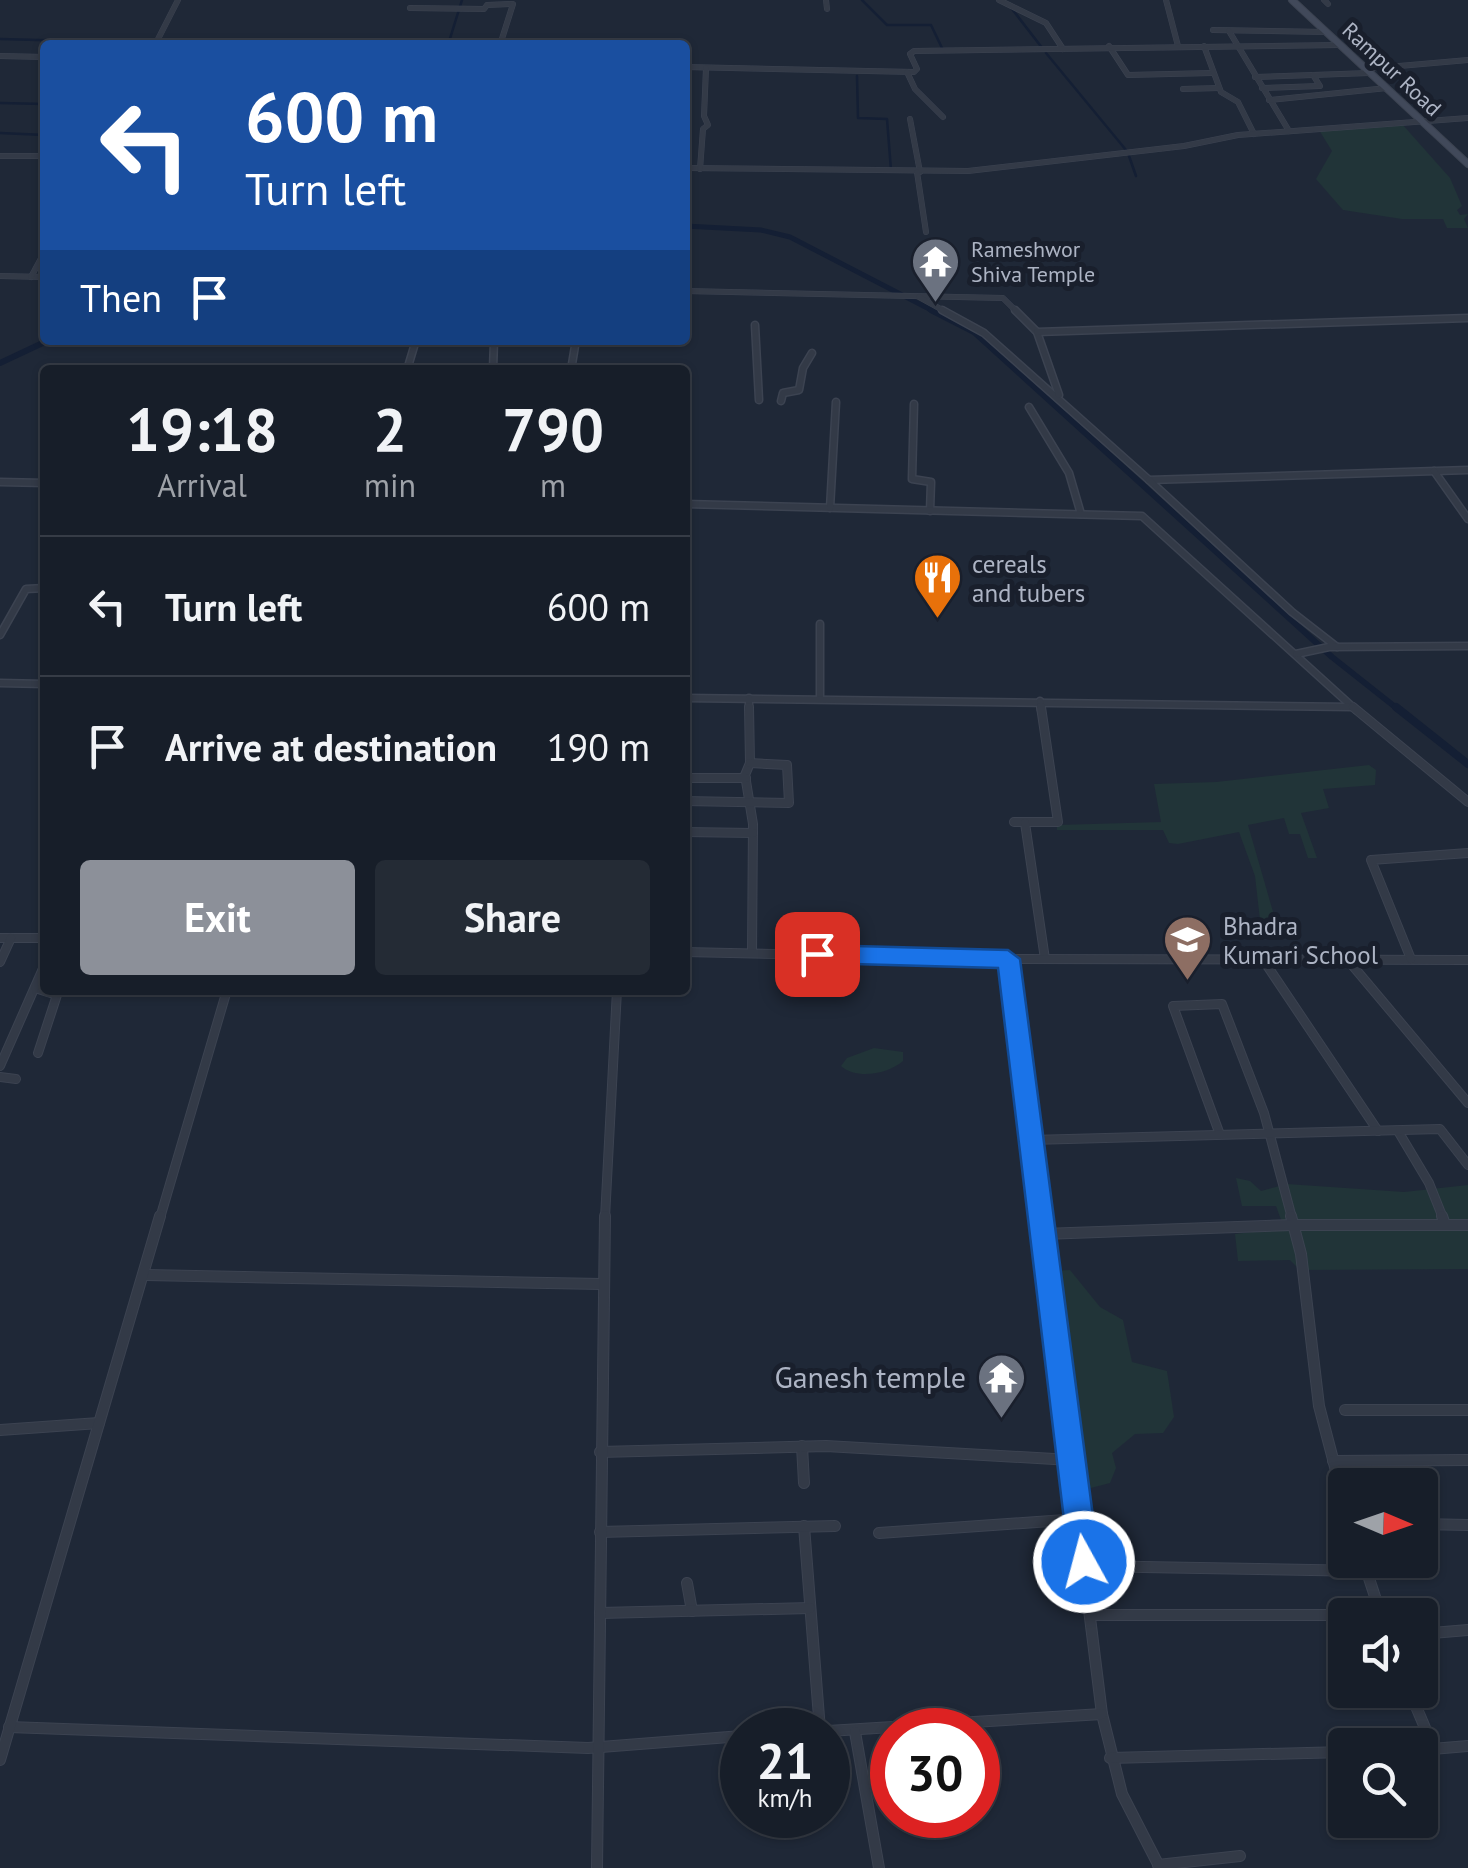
<!DOCTYPE html>
<style>
body{margin:0;font-family:"PT Sans",sans-serif;background:#242b35;color:#f1f3f6;height:100vh;display:flex;flex-direction:column;font-size:38px;white-space:nowrap}
*{box-sizing:border-box;margin:0}
p{font-size:32px;color:#9ea2a8}
.icon{flex:none;width:55px;height:55px;fill:none;stroke:currentColor;stroke-width:2;stroke-linecap:round;stroke-linejoin:round}
.map{position:relative;flex:1;overflow:hidden}
.side{position:absolute;left:40px;top:365px;width:650px;height:630px;display:flex;flex-direction:column;background:#171e29;border-radius:10px;box-shadow:0 2px 8px #0004,0 0 0 2px #363c46}
.side>*{flex:none}
.hud{position:absolute;left:40px;top:40px;width:650px;height:305px;border-radius:10px;box-shadow:0 2px 8px #0004,0 0 0 2px #363c46;background:#1a4fa0;color:#fff;overflow:hidden}
.needle{width:65px;rotate:92deg}
.buttons{position:absolute;left:1328px;top:1468px;display:grid;gap:20px}
.buttons a{display:grid;place-items:center;width:110px;height:110px;border-radius:10px;background:#171e29;box-shadow:0 2px 8px #0004,0 0 0 2px #363c46;font-size:50px}
.speed{position:absolute;left:720px;top:1708px;display:flex;gap:20px;font-size:50px;font-weight:700;text-align:center}
.speed>*{display:grid;place-content:center;width:130px;height:130px;border-radius:50%;background:#171e29;box-shadow:0 2px 8px #0004,0 0 0 2px #363c46;line-height:1}
.speed small{font-size:25px;font-weight:400}
.speed .limit{border:15px solid #d22;background:#fff;color:#111}
.pin{position:absolute;display:grid;place-items:center;width:85px;height:85px;color:#fff;margin:-42px;border-radius:20px;box-shadow:0 5px 15px #0006}
.me{position:absolute;width:110px;margin:-55px;rotate:353deg;stroke-linejoin:round;filter:drop-shadow(0 0 8px #0008)}
.turn{display:flex;align-items:center;gap:35px;height:210px;padding:0 40px;font-size:45px}
.turn .icon{width:130px;height:130px;stroke-width:2.5}
.turn b{display:block;font-size:70px;line-height:85px}
.then{display:flex;align-items:center;height:95px;padding:0 40px;background:#0003;gap:20px;font-size:38px}
.eta{display:flex;justify-content:space-evenly;align-items:center;height:170px;text-align:center}
.eta b{font-size:60px;font-weight:800;line-height:70px}
.primary-button{display:flex;gap:20px;margin-top:auto;padding:20px 40px}
.primary-button a{flex:1;height:115px;border-radius:10px;background:#8c9099;color:#fff;font-size:40px;font-weight:800;line-height:115px;text-align:center}
.primary-button a+a{background:#242b35;color:#f1f3f6}
ul{padding:0;list-style:none}
li{display:flex;align-items:center;gap:30px;height:140px;padding:0 40px;border-top:2px solid #363c46}
li div{flex:1}
li b{display:block;font-size:38px}
li em{font-style:normal}
.map>svg:first-child{display:block}
.green{fill:#213438}
.lines{fill:none;stroke-linecap:round;stroke-linejoin:round}
.stream{stroke:#141f34;stroke-width:2.5}
.canal-far2{stroke:#141f34;stroke-width:5}
.canal-far1{stroke:#141f34;stroke-width:6}
.canal{stroke:#141f34;stroke-width:8}
.street-far3-casing{stroke:#3c4351;stroke-width:6}
.street-far2-casing{stroke:#3c4351;stroke-width:9}
.street-far1-casing{stroke:#3c4351;stroke-width:10}
.street-casing{stroke:#3c4351;stroke-width:12}
.secondary-casing{stroke:#3c4351;stroke-width:8}
.street-far3{stroke:#333a47;stroke-width:5}
.street-far2{stroke:#333a47;stroke-width:6}
.street-far1{stroke:#333a47;stroke-width:8}
.street{stroke:#333a47;stroke-width:10}
.secondary{stroke:#41495a;stroke-width:6}
.route{fill:#1a73e8;stroke:#114b97;stroke-width:2.5}
.labels{text-anchor:middle;stroke-width:10;stroke-linejoin:round;paint-order:stroke}
.far-street-label{font-size:22px;fill:#adb4c4;stroke:#191f2c}
.far-poi-label{font-size:22px;fill:#adb4c4;stroke:#191f2c;text-anchor:start}
.poi-label{font-size:25px;fill:#adb4c4;stroke:#191f2c;text-anchor:start}
.near-poi-label{font-size:30px;fill:#adb4c4;stroke:#191f2c;text-anchor:end}
</style>
<div class="map">
<svg width="1468" height="1868" viewBox="0 0 1468 1868">
<rect width="100%" height="100%" fill="#1f2837"/>
<g class="green">
<path d="M1402 124 1450 178 1462 206 1457 210 1460 215 1468 214 1464 219 1468 228H1447L1443 219H1402L1343 210 1316 179 1332 151 1319 130Z"/>
<path d="M1369 765 1376 770 1375 785 1323 789 1329 808 1301 813 1317 858H1308L1300 834H1289L1284 818 1248 825 1278 929H1261L1255 876 1239 832 1178 844 1169 843 1163 830H1057V825L1161 822 1154 784 1216 782Z"/>
<path d="M874 1048 903 1052V1061C888 1074 857 1080 841 1066L847 1058Z"/>
<path d="M1236 1178 1250 1181 1261 1191 1287 1184 1404 1192 1468 1185V1269L1300 1270 1290 1260 1238 1261 1235 1234 1284 1228 1276 1206H1242Z"/>
<path d="M1070 1270 1100 1307 1123 1320 1132 1362 1167 1371 1174 1417 1163 1433 1135 1434 1112 1453 1116 1468 1110 1483 1091 1488 1079 1481 1052 1271Z"/>
</g>
<g class="lines">
<g class="stream">
<path d="M862 0 887 25H931L942 48"/>
<path d="M1012 9 1043 49"/>
<path d="M0 39 153 43"/>
<path d="M160 43 267 45"/>
<path d="M448 45 462 0"/>
<path d="M1046 53 1126 150"/>
<path d="M857 76 858 118 887 119 891 170"/>
<path d="M0 103 45 104"/>
<path d="M0 133 45 135"/>
<path d="M1129 156 1136 176"/>
</g>
<path class="canal-far2" d="M685 226 761 230 790 237 935 312"/>
<g class="canal-far1">
<path d="M931 310 974 332 1332 657 1399 710"/>
<path d="M0 363 49 340"/>
</g>
<path class="canal" d="M1396 707 1468 764"/>
<defs>
<g id="street-far3">
<path d="M826 0 827 9"/>
<path d="M999 0 1046 23 1063 49"/>
<path d="M1166 0 1178 46"/>
<path d="M1324 0 1328 4"/>
<path d="M410 8 484 9 487 5 512 4"/>
<path d="M1213 30 1326 32"/>
<path d="M1229 31 1289 131"/>
<path d="M155 45 178 0"/>
<path d="M500 45 513 4"/>
<path d="M1109 46 1128 75 1212 73"/>
<path d="M1204 46 1221 92 1238 102 1254 134"/>
<path d="M0 56 45 57"/>
<path d="M685 67 914 72 917 69 910 54 914 51 1339 45"/>
<path d="M1365 69 1468 60"/>
<path d="M907 72 915 89 943 117"/>
<path d="M1255 77 1313 75"/>
<path d="M1262 88 1320 86 1313 75 1369 73"/>
<path d="M1183 89 1219 88"/>
<path d="M1269 100 1387 88"/>
<path d="M910 119 920 172"/>
<path d="M0 156H45"/>
<path d="M685 168 968 171 1184 146 1238 135 1468 118"/>
<path d="M700 169 703 129 708 125 704 116 706 68"/>
<path d="M917 172 926 232"/>
<path d="M0 276 45 277"/>
<path d="M31 277 45 251"/>
<path d="M685 291 1003 298 1017 312"/>
<path d="M919 297 946 312"/>
</g>
<g id="street-far2">
<path d="M942 310 984 333 1149 480 1468 470"/>
<path d="M1015 310 1037 332 1059 395"/>
<path d="M755 325 759 400"/>
<path d="M1037 332 1468 318"/>
<path d="M407 370 416 340"/>
<path d="M493 370 494 340"/>
<path d="M571 370 576 340"/>
<path d="M781 401 783 393 799 390 803 368 812 353"/>
<path d="M914 404 912 479 931 482 930 511"/>
<path d="M1029 407 1069 473 1081 514"/>
<path d="M1434 471 1468 519"/>
<path d="M1149 480 1292 612 1337 647"/>
<path d="M0 482 45 483"/>
<path d="M685 504 1142 516 1356 710"/>
<path d="M830 508 836 402"/>
<path d="M820 624V699"/>
<path d="M0 635 26 589 45 588"/>
<path d="M1296 654 1329 647 1468 646"/>
<path d="M0 683 45 684"/>
<path d="M685 698 1353 707"/>
<path d="M749 698V710"/>
<path d="M1040 701 1041 710"/>
</g>
<g id="street-far1">
<path d="M749 707 750 763 745 775 753 824 752 953"/>
<path d="M1353 707 1468 802"/>
<path d="M685 778H746"/>
<path d="M685 801 789 803 787 765 750 763"/>
<path d="M1014 822H1058L1041 707"/>
<path d="M1025 823 1045 959"/>
<path d="M685 832 753 833"/>
<path d="M0 938H45"/>
<path d="M685 952 1008 959 1468 960"/>
<path d="M1262 958 1378 1131"/>
<path d="M1008 959 1040 1218"/>
<path d="M1347 959 1468 1103"/>
<path d="M1411 959 1371 860 1468 853"/>
<path d="M0 962 11 938"/>
<path d="M35 988 57 995 38 1053"/>
<path d="M0 1066 45 964"/>
<path d="M0 1077 16 1079"/>
<path d="M1398 1131 1429 1183 1443 1218"/>
<path d="M1219 1132 1173 1006 1222 1004 1264 1113 1292 1218"/>
<path d="M1031 1140 1440 1129 1468 1165"/>
<path d="M160 1218 227 990"/>
<path d="M605 1218 617 990"/>
</g>
<g id="street">
<path d="M1040 1216 1102 1714 1122 1794 1160 1868"/>
<path d="M1291 1216 1301 1254 1319 1406 1345 1505"/>
<path d="M1442 1216 1445 1225"/>
<path d="M1043 1234 1292 1225H1468"/>
<path d="M146 1275 601 1284"/>
<path d="M1345 1410H1468"/>
<path d="M0 1430 99 1423"/>
<path d="M802 1446 804 1483"/>
<path d="M600 1452 826 1446 1071 1460"/>
<path d="M1333 1461 1468 1460"/>
<path d="M1420 1524 1468 1525"/>
<path d="M804 1526 820 1730"/>
<path d="M600 1532 835 1526"/>
<path d="M879 1533 1079 1519"/>
<path d="M1363 1560 1381 1615"/>
<path d="M1085 1566 1366 1571"/>
<path d="M687 1583 692 1611"/>
<path d="M600 1613 810 1608"/>
<path d="M1090 1615H1379"/>
<path d="M1420 1634 1468 1630"/>
<path d="M1409 1690 1434 1749"/>
<path d="M9 1727 588 1748 742 1736"/>
<path d="M828 1731 1102 1714"/>
<path d="M855 1732 879 1868"/>
<path d="M1420 1750 1468 1746"/>
<path d="M1110 1758 1345 1752"/>
<path d="M0 1760 160 1216"/>
<path d="M1158 1865 1240 1856"/>
<path d="M597 1868 605 1216"/>
</g>
<path id="secondary" d="M1292 0 1468 164"/>
</defs>
<use href="#street-far3" class="street-far3-casing"/>
<use href="#street-far2" class="street-far2-casing"/>
<use href="#street-far1" class="street-far1-casing"/>
<use href="#street" class="street-casing"/>
<use href="#secondary" class="secondary-casing"/>
<use href="#street-far3" class="street-far3"/>
<use href="#street-far2" class="street-far2"/>
<use href="#street-far1" class="street-far1"/>
<use href="#street" class="street"/>
<use href="#secondary" class="secondary"/>
</g>
<path class="route" d="M817 945 1008 950 1020 959 1099 1562 1095 1572 1084 1576 1073 1572 1069 1562 998 968 817 963 805 954Z"/>
<defs>
<symbol id="temple-pin" viewBox="-11 -11 22 30"><path d="M0 17L-7.5 6A9.5 9.5 0 1 1 7.5 6Z" fill="#6b7280" stroke="#191f2c"/><path d="M0-6L5-2H3V0L6.5 2.5H4V6H1.5V3h-3V6H-4V2.5H-6.5L-3 0V-2H-5Z" fill="#fff"/></symbol>
<symbol id="restaurant-pin" viewBox="-11 -11 22 30"><path d="M0 17L-7.5 6A9.5 9.5 0 1 1 7.5 6Z" fill="#e8710a" stroke="#191f2c"/><path d="M-5-6h1v4h1v-4h1v4h1v-4h1v5L-1.5 .5V6h-2V.5L-5-1ZM5-6V6H3V1.5H1.5Q1.5-4 5-6Z" fill="#fff"/></symbol>
<symbol id="school-pin" viewBox="-11 -11 22 30"><path d="M0 17L-7.5 6A9.5 9.5 0 1 1 7.5 6Z" fill="#8d6e63" stroke="#191f2c"/><path d="M0-5L7-2L0 1L-7-2ZM-4 1L0 2.5L4 1V4Q0 6-4 4Z" fill="#fff"/></symbol>
</defs>
<g fill-rule="evenodd">
<use href="#temple-pin" x="908" y="234" width="55" height="75"/>
<use href="#restaurant-pin" x="910" y="550" width="55" height="75"/>
<use href="#school-pin" x="1160" y="912" width="55" height="75"/>
<use href="#temple-pin" x="974" y="1350" width="55" height="75"/>
</g>
<g class="labels">
<g class="far-street-label">
<text transform="translate(1392 69) rotate(43)" y="8">Rampur Road</text>
</g>
<g class="far-poi-label">
<text x="971" y="257">Rameshwor<tspan x="971" dy="25">Shiva Temple</tspan></text>
</g>
<g class="poi-label">
<text x="972" y="573">cereals<tspan x="972" dy="29">and tubers</tspan></text>
<text x="1223" y="935">Bhadra<tspan x="1223" dy="29">Kumari School</tspan></text>
</g>
<g class="near-poi-label">
<text x="966" y="1388">Ganesh temple</text>
</g>
</g>
</svg>
<div class="buttons">
<a><svg class="needle" viewBox="-14 -14 28 28"><path d="M0-13l5 13h-10z" fill="#e53935"/><path d="M0 13l5-13h-10z" fill="#9ea2a8"/></svg></a>
<a><svg class="icon" aria-label="sound" viewBox="0 0 24 24"><path d="M4 9h4l5-4v14l-5-4H4zM17 9q2 3 0 6"/></svg></a>
<a><svg class="icon" aria-label="search" viewBox="0 0 24 24"><circle cx="10" cy="10" r="6"/><path d="M15 15l6 6"/></svg></a>
</div>
<div class="speed"><div>21<small>km/h</small></div><div class="limit">30</div></div>
<div class="pin" style="left:817px;top:954px;background:#d93025"><svg class="icon" aria-label="arrive" viewBox="0 0 24 24"><path d="M6 21V4h12l-3 4 3 4H6"/></svg></div>
<svg class="me" style="left:1084px;top:1562px" viewBox="-20 -20 40 40"><circle r="17" fill="#1a73e8" stroke="#fff" stroke-width="3"/><path d="M0-11L8 9 0 5-8 9z" fill="#fff"/></svg>
<div class="hud">
<div class="turn"><svg class="icon" aria-label="left" viewBox="0 0 24 24"><path d="M17 20v-9H6M10 6l-5 5 5 5"/></svg><div><b>600 m</b>Turn left</div></div>
<div class="then">Then<svg class="icon" aria-label="arrive" viewBox="0 0 24 24"><path d="M6 21V4h12l-3 4 3 4H6"/></svg></div>
</div>
<section class="side">
<div class="eta">
<div><b>19:18</b><p>Arrival</p></div>
<div><b>2</b><p>min</p></div>
<div><b>790</b><p>m</p></div>
</div>
<ul>
<li><svg class="icon" aria-label="left" viewBox="0 0 24 24"><path d="M17 20v-9H6M10 6l-5 5 5 5"/></svg><div><b>Turn left</b></div><em>600 m</em></li>
<li><svg class="icon" aria-label="arrive" viewBox="0 0 24 24"><path d="M6 21V4h12l-3 4 3 4H6"/></svg><div><b>Arrive at destination</b></div><em>190 m</em></li>
</ul>
<div class="primary-button"><a>Exit</a><a>Share</a></div>
</section>
</div>
